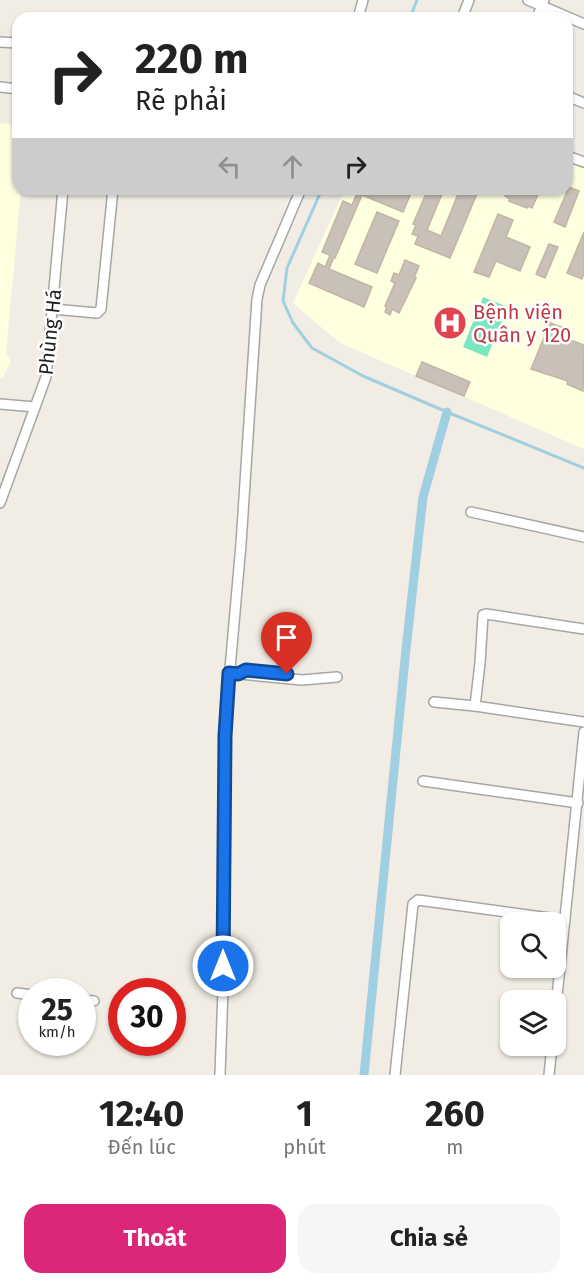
<!DOCTYPE html>
<html lang="vi">
<meta charset="utf-8">
<style>
body{margin:0;font-family:"Fira Sans",sans-serif;background:#f6f6f6;color:#222;height:100vh;display:flex;flex-direction:column;font-size:22px;white-space:nowrap}
*{box-sizing:border-box;margin:0}
p{font-size:20px;color:#767676}
.icon{flex:none;width:33px;height:33px;fill:none;stroke:currentColor;stroke-width:2;stroke-linecap:round;stroke-linejoin:round}
.map{position:relative;height:1075px;overflow:hidden}
.drawer{display:flex;flex-direction:column;background:#fff;flex:1}
.drawer>*{flex:none}
.guide{position:absolute;left:12px;top:12px;width:561px;height:183px;border-radius:18px;box-shadow:0 2px 4px #0004;background:#fff;color:#222;overflow:hidden}
.controls{position:absolute;left:500px;top:912px;display:grid;gap:12px}
.controls a{display:grid;place-items:center;width:66px;height:66px;border-radius:12px;background:#fff;box-shadow:0 2px 4px #0004;font-size:30px}
.speed{position:absolute;left:18px;top:978px;display:flex;gap:12px;font-size:30px;font-weight:700;text-align:center}
.speed>*{display:grid;place-content:center;width:78px;height:78px;border-radius:50%;background:#fff;box-shadow:0 2px 4px #0004;line-height:1}
.speed small{font-size:15px;font-weight:400}
.speed .limit{border:9px solid #d22;background:#fff;color:#111}
.pin{position:absolute;display:grid;place-items:center;width:51px;height:51px;color:#fff;margin:-62px -26px;border-radius:50% 50% 50% 0;rotate:-45deg;box-shadow:0 0 6px #0007}
.pin .icon{rotate:45deg}
.me{position:absolute;width:66px;margin:-33px;rotate:0deg;stroke-linejoin:round;filter:drop-shadow(0 0 4px #0008)}
.turn{display:flex;align-items:center;gap:21px;height:126px;padding:0 24px;font-size:27px}
.turn .icon{width:78px;height:78px;stroke-width:2.5}
.turn b{display:block;font-size:42px;line-height:51px}
.lanes{display:flex;align-items:center;height:57px;padding:0 24px;background:#0003;justify-content:center;gap:30px;direction:ltr}
.lanes .off{opacity:.35}
.eta{display:flex;justify-content:space-evenly;align-items:center;height:102px;text-align:center}
.eta b{font-size:36px;font-weight:700;line-height:42px}
.cta{display:flex;gap:12px;margin-top:auto;padding:12px 24px}
.cta a{flex:1;height:69px;border-radius:18px;background:#db2777;color:#fff;font-size:24px;font-weight:700;line-height:69px;text-align:center}
.cta a+a{background:#f6f6f6;color:#222}
.map>svg:first-child{display:block}
.education{fill:#fdffdf}
.pitch{fill:#7ce6c3}
.lines{fill:none;stroke-linecap:round;stroke-linejoin:round}
.stream{stroke:#a1cfe2;stroke-width:3}
.canal{stroke:#a1cfe2;stroke-width:9}
.building{fill:#c9c0b7;stroke:#c4b4a5;stroke-width:1.5}
.street-casing{stroke:#a6a6a6;stroke-width:12}
.street{stroke:#fff;stroke-width:9}
.route-casing{stroke:#114b97;stroke-width:15}
.route{stroke:#1a73e8;stroke-width:10}
.labels{text-anchor:middle;stroke-width:5;stroke-linejoin:round;paint-order:stroke}
.health-label{font-size:20px;fill:#be3a42;stroke:#fff;text-anchor:start}
.street-label{font-size:20px;fill:#1f1f1f;stroke:#fff}
</style>
<div class="map">
<svg width="584" height="1075" viewBox="0 0 584 1075">
<rect width="100%" height="100%" fill="#f1ede4"/>
<g class="education">
<path d="M0 123 18 125V189H21L6 354 11 361 3 377H0Z"/>
<path d="M567 161 584 167V449L340 343 293 303 345 189H567Z"/>
</g>
<path class="pitch" d="M483 297 508 307 487 357 463 347Z"/>
<g class="lines">
<g class="stream">
<path d="M410 18 417 0"/>
<path d="M322 189 287 268 283 301 293 323 312 348 363 376 447 412 584 468"/>
</g>
<path class="canal" d="M364 1075 406 649 423 497 447 412"/>
</g>
<g class="building">
<path d="M569 187 579 191 565 227 554 222Z"/>
<path d="M349 189H401L411 193 403 212 362 195 335 258 334 257 329 269 372 287 364 307 309 283 318 263 325 267 330 255 322 252 343 201 352 205 357 193Z"/>
<path d="M428 189H444L427 230 441 236 460 189H479L450 258 415 244 418 236 412 234 416 225 413 224Z"/>
<path d="M508 189H537L540 190 532 208 528 206 527 208 509 201 510 199 505 196Z"/>
<path d="M377 212 399 221 377 273 355 264Z"/>
<path d="M498 214 513 220 506 237 530 247 520 271 496 261 489 277 474 272Z"/>
<path d="M584 232V273L582 279 567 273Z"/>
<path d="M549 244 558 247 545 278 536 274Z"/>
<path d="M405 260 419 266 414 278H416L399 313 392 309 390 315 385 312 387 307 385 306 395 283 391 281 394 273 399 275Z"/>
<path d="M548 322 569 330 565 338 584 345 583 391 567 384 568 381 531 369 545 335 543 334Z"/>
<path d="M422 362 470 382 464 396 416 376Z"/>
</g>
<g class="lines">
<defs>
<g id="street">
<path d="M528 0 584 24"/>
<path d="M358 18 363 0"/>
<path d="M462 18 469 0"/>
<path d="M537 18 544 0"/>
<path d="M0 42 18 43"/>
<path d="M0 87 18 89"/>
<path d="M567 96 584 103"/>
<path d="M567 156 584 162"/>
<path d="M53 309 97 313 101 309 113 189"/>
<path d="M0 404 35 407"/>
<path d="M0 503 46 377 63 189"/>
<path d="M471 512 584 537"/>
<path d="M229 673 302 680 337 677"/>
<path d="M434 702 475 706 584 722"/>
<path d="M475 706 480 663 483 615 486 614 584 629"/>
<path d="M423 781 578 803"/>
<path d="M17 993 32 995"/>
<path d="M82 1000 94 1001"/>
<path d="M555 1016 584 732"/>
<path d="M220 1075 223 989 226 714 241 544 257 299 260 285 301 189"/>
<path d="M395 1075 413 904 418 900 565 920"/>
<path d="M549 1075 552 1046"/>
</g>
</defs>
<use href="#street" class="street-casing"/>
<use href="#street" class="street"/>
</g>
<g class="lines">
<defs>
<path id="route" d="M223 966 225 736 229 673 238 674 246 670 287 674"/>
</defs>
<use href="#route" class="route-casing"/>
<use href="#route" class="route"/>
</g>
<defs>
<symbol id="hospital-disc" viewBox="-11 -11 22 22"><circle r="9.5" fill="#e0444e" stroke="#fff"/><path d="M-5-5h3v3.5h4V-5h3V5h-3V1.5h-4V5h-3Z" fill="#fff"/></symbol>
</defs>
<g fill-rule="evenodd">
<use href="#hospital-disc" x="431" y="304" width="38" height="38"/>
</g>
<g class="labels">
<g class="health-label">
<text x="473" y="319">Bệnh viện<tspan x="473" dy="23">Quân y 120</tspan></text>
</g>
<g class="street-label">
<text transform="translate(50 332) rotate(-84)" y="7">Phùng Há</text>
</g>
</g>
</svg>
<div class="controls">
<a><svg class="icon" aria-label="search" viewBox="0 0 24 24"><circle cx="10" cy="10" r="6"/><path d="M15 15l6 6"/></svg></a>
<a><svg class="icon" aria-label="layers" viewBox="0 0 24 24"><path d="M12 4l9 5-9 5-9-5zM3 14l9 5 9-5"/></svg></a>
</div>
<div class="speed"><div>25<small>km/h</small></div><div class="limit">30</div></div>
<div class="pin" style="left:287px;top:674px;background:#d93025"><svg class="icon" aria-label="arrive" viewBox="0 0 24 24"><path d="M6 21V4h12l-3 4 3 4H6"/></svg></div>
<svg class="me" style="left:223px;top:966px" viewBox="-20 -20 40 40"><circle r="17" fill="#1a73e8" stroke="#fff" stroke-width="3"/><path d="M0-11L8 9 0 5-8 9z" fill="#fff"/></svg>
<div class="guide">
<div class="turn"><svg class="icon" aria-label="right" viewBox="0 0 24 24"><path d="M7 20v-9h11M14 6l5 5-5 5"/></svg><div><b>220 m</b>Rẽ phải</div></div>
<div class="lanes"><svg class="icon off" aria-label="left" viewBox="0 0 24 24"><path d="M17 20v-9H6M10 6l-5 5 5 5"/></svg><svg class="icon off" aria-label="ahead" viewBox="0 0 24 24"><path d="M12 20V5M6 11l6-6 6 6"/></svg><svg class="icon" aria-label="right" viewBox="0 0 24 24"><path d="M7 20v-9h11M14 6l5 5-5 5"/></svg></div>
</div>
</div>
<section class="drawer">
<div class="eta">
<div><b>12:40</b><p>Đến lúc</p></div>
<div><b>1</b><p>phút</p></div>
<div><b>260</b><p>m</p></div>
</div>
<div class="cta"><a>Thoát</a><a>Chia sẻ</a></div>
</section>
